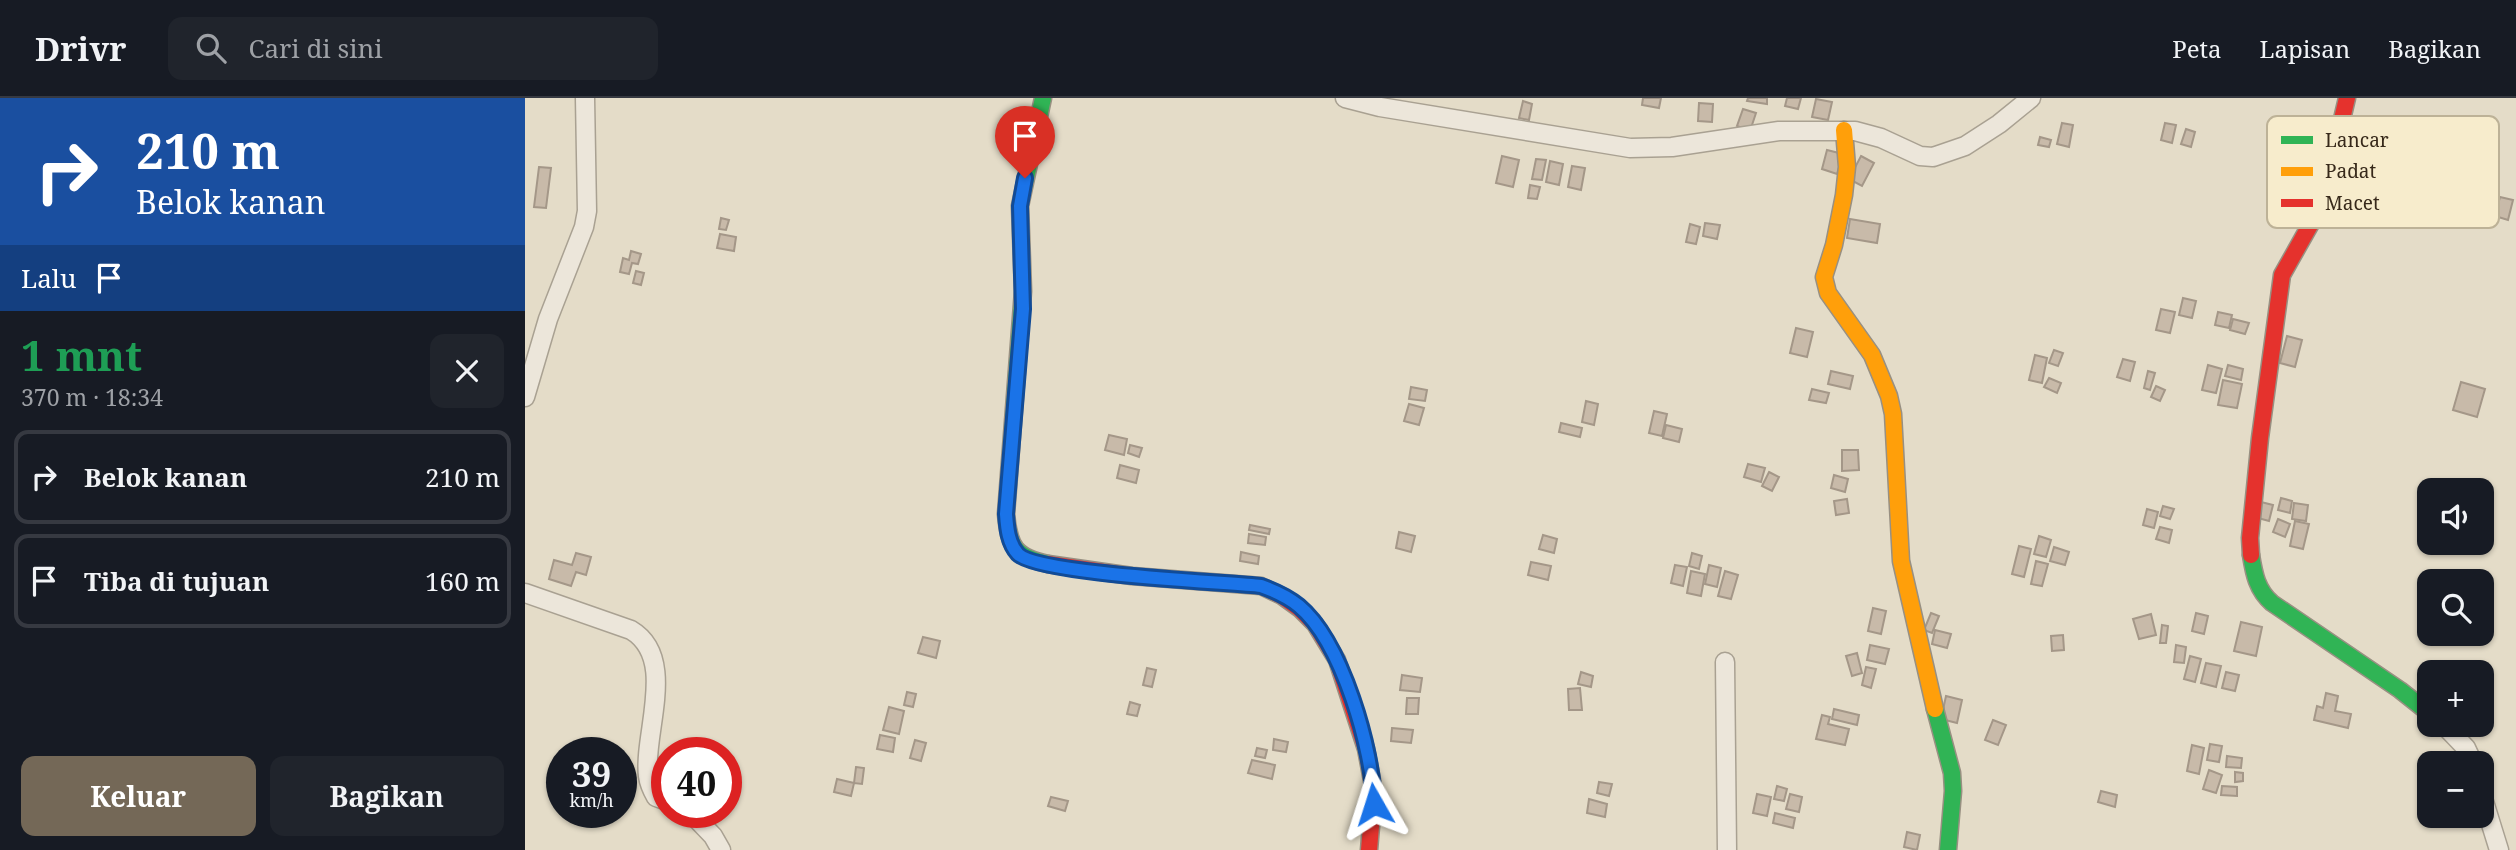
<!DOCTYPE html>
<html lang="id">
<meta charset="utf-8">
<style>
body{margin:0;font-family:"Noto Serif",serif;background:#20242c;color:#f1f3f6;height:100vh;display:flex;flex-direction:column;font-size:26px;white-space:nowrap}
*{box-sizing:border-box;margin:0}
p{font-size:23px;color:#9ea1a6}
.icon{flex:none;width:38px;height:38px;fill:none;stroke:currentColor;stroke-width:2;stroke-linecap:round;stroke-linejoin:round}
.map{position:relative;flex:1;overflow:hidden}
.side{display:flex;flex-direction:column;background:#171b24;width:525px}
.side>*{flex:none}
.banner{background:#1a4fa0;color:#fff;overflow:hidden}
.buttons{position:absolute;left:1892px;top:380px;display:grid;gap:14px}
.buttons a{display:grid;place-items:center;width:77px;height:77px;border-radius:14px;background:#171b24;box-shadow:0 2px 5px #0004;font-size:35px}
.speed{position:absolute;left:21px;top:639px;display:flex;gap:14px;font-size:35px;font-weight:700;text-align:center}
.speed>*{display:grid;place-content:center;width:91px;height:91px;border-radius:50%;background:#171b24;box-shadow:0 2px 5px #0004;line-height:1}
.speed small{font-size:18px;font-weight:400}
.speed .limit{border:10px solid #d22;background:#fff;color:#111}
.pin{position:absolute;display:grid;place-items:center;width:60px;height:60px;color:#fff;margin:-72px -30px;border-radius:50% 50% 50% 0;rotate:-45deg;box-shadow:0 0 7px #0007}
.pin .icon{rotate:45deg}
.me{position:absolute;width:77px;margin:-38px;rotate:354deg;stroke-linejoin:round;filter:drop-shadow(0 0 5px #0008)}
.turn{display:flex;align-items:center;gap:24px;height:147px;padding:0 21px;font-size:32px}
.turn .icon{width:91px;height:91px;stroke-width:2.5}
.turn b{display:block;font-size:49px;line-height:60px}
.then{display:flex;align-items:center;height:66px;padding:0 21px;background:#0003;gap:14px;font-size:26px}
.round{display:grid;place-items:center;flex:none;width:74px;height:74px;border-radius:14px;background:#20242c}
.overview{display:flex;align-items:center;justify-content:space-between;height:119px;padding:0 21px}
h1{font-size:42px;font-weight:700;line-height:52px;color:#1e9e55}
.action{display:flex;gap:14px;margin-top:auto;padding:14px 21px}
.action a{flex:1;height:80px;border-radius:14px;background:#746857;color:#fff;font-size:28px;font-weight:700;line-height:80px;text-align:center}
.action a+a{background:#20242c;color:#f1f3f6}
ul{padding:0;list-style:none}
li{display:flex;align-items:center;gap:21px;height:94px;margin:0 14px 10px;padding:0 7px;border:4px solid #363941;border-radius:14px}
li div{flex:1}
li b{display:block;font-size:26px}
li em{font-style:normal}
header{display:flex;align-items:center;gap:42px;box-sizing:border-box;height:98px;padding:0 35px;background:#171b24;border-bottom:2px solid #363941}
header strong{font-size:33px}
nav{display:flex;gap:38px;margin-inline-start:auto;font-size:24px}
.search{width:490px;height:63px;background:#20242c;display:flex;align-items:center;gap:18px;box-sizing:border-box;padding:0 24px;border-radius:14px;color:#9ea1a6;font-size:26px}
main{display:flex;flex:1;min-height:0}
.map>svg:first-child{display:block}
.building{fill:#c8baa9;stroke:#a49788;stroke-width:2}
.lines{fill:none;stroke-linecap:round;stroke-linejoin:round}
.street-casing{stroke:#a9a192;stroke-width:21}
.fast-casing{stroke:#989082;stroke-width:19}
.slow-casing{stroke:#989082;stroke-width:19}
.jam-casing{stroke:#989082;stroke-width:19}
.street{stroke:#ece6da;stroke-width:18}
.fast{stroke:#30b455;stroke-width:16}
.slow{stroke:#ff9f0a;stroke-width:16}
.jam{stroke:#e5322d;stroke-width:16}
.route-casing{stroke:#114b97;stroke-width:18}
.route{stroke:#1a73e8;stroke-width:12}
.key{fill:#f7eccc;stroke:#bdb297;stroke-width:2}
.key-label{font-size:19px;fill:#37291a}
</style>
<header>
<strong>Drivr</strong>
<div class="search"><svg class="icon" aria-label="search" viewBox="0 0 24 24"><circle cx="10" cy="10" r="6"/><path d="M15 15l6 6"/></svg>Cari di sini</div>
<nav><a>Peta</a><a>Lapisan</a><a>Bagikan</a></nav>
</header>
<main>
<section class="side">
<div class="banner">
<div class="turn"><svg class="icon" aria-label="right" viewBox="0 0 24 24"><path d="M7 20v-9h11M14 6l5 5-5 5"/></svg><div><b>210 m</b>Belok kanan</div></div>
<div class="then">Lalu<svg class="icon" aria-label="arrive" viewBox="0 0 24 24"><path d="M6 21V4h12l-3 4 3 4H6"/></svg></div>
</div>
<div class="overview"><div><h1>1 mnt</h1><p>370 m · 18:34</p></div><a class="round"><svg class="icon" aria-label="close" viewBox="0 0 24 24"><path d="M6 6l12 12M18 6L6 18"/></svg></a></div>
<ul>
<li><svg class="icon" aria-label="right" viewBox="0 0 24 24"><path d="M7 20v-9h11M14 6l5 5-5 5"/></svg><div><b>Belok kanan</b></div><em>210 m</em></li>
<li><svg class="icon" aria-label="arrive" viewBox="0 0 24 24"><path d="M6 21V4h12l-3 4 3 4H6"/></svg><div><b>Tiba di tujuan</b></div><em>160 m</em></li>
</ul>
<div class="action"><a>Keluar</a><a>Bagikan</a></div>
</section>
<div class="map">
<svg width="1991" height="752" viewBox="0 0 1991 752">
<rect width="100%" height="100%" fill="#e4dcc8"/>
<g class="building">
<path d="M1118 0H1136L1134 10 1117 7Z"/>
<path d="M1223 0H1242V6L1222 3Z"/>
<path d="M1262 0H1276L1273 11 1260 8Z"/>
<path d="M1291 1 1307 4 1303 22 1287 19Z"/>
<path d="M998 3 1007 6 1004 22 994 20Z"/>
<path d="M1174 5 1188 6 1187 24 1173 23Z"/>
<path d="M1218 11 1231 15 1225 33 1212 28Z"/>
<path d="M1537 25 1548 27 1544 49 1532 46Z"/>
<path d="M1640 25 1651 27 1647 45 1636 42Z"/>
<path d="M1661 31 1670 34 1666 49 1656 46Z"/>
<path d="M1515 39 1526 42 1524 49 1513 47Z"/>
<path d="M1302 52 1318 56 1312 76 1297 71Z"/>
<path d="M977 58 994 62 988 89 971 85Z"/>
<path d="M1336 58 1349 65 1337 88 1324 81Z"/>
<path d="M1011 61 1021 62 1017 82 1007 81Z"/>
<path d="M1025 63 1038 66 1034 87 1021 84Z"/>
<path d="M1047 68 1060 70 1056 92 1043 89Z"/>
<path d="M14 69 26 70 21 110 9 109Z"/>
<path d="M1005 87 1015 89 1012 101 1003 100Z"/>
<path d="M1975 99 1988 102 1983 122 1970 118Z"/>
<path d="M196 120 204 122 201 132 194 131Z"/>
<path d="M1325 121 1355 126 1352 145 1322 140Z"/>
<path d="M1180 125 1195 127 1192 141 1178 138Z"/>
<path d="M1165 126 1175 129 1171 146 1161 144Z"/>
<path d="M195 136 211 139 209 153 192 150Z"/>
<path d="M106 153 116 156 113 166 107 165 104 176 95 174 98 160 104 162Z"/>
<path d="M111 173 119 175 116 187 108 185Z"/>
<path d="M1658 200 1671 203 1667 220 1654 217Z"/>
<path d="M1636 211 1650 214 1645 235 1631 232Z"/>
<path d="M1693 214 1707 217 1704 230 1690 227Z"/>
<path d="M1708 221 1724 225 1720 236 1705 232Z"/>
<path d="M1271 230 1288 234 1282 259 1265 255Z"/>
<path d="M1762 238 1777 242 1770 269 1755 265Z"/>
<path d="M1529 252 1538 255 1533 268 1524 265Z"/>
<path d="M1510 257 1522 260 1517 285 1504 282Z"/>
<path d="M1598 261 1610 264 1605 283 1592 279Z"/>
<path d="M1683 267 1697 271 1691 295 1677 292Z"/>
<path d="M1703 267 1718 271 1716 282 1700 278Z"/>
<path d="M1306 273 1328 278 1325 291 1303 286Z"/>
<path d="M1623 273 1630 275 1625 292 1619 290Z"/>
<path d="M1524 280 1536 285 1532 295 1519 289Z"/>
<path d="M1698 282 1717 286 1712 310 1693 307Z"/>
<path d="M1936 284 1960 291 1952 319 1928 312Z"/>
<path d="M1631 288 1640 292 1635 303 1626 299Z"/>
<path d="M886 289 902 292 900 303 884 301Z"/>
<path d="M1287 291 1304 295 1301 305 1284 302Z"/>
<path d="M1061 303 1073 306 1069 327 1057 324Z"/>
<path d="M884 306 899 310 894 327 879 323Z"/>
<path d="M1129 313 1142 316 1137 338 1124 335Z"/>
<path d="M1036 325 1057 330 1055 339 1034 334Z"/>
<path d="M1141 327 1157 331 1154 344 1138 340Z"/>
<path d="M584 337 602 341 599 357 580 352Z"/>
<path d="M605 347 617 350 614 359 603 355Z"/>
<path d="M1317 352H1333L1334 372 1317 373Z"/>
<path d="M1223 366 1240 370 1236 384 1219 379Z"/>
<path d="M595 367 614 372 611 385 592 380Z"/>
<path d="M1244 374 1254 379 1247 393 1237 388Z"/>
<path d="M1309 377 1323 381 1320 394 1306 390Z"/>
<path d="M1756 400 1767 403 1765 415 1753 412Z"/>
<path d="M1322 401 1324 415 1311 417 1309 403Z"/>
<path d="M1736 404 1748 407 1744 423 1733 420Z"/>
<path d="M1769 405 1783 407 1781 423 1767 421Z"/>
<path d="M1638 408 1649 411 1645 421 1635 418Z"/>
<path d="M1622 411 1633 414 1629 430 1618 427Z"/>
<path d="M1753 421 1765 426 1760 439 1748 434Z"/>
<path d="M1770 423 1784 426 1778 451 1765 448Z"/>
<path d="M725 427 745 431 744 436 724 432Z"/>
<path d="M1635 429 1647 432 1644 445 1631 441Z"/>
<path d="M874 434 890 438 886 454 871 450Z"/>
<path d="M724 436 741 439 740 447 723 445Z"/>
<path d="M1018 437 1032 441 1029 455 1014 451Z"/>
<path d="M1514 438 1526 442 1521 459 1509 456Z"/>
<path d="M1494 448 1506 451 1499 479 1487 476Z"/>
<path d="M1529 449 1544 454 1540 467 1525 463Z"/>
<path d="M716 454 734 458 733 466 715 463Z"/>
<path d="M51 455 66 459 61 477 51 474 46 488 24 481 29 462 47 467Z"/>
<path d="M1167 455 1177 458 1174 471 1164 468Z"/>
<path d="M1511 463 1523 466 1517 488 1506 486Z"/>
<path d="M1006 464 1026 468 1023 482 1003 477Z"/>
<path d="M1150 467 1162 469 1158 488 1146 485Z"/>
<path d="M1184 467 1196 470 1192 489 1180 486Z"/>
<path d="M1166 473 1180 476 1176 498 1162 495Z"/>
<path d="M1200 473 1213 477 1206 501 1193 498Z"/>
<path d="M1348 510 1361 513 1356 536 1343 533Z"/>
<path d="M1406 515 1414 518 1407 535 1399 532Z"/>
<path d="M1671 515 1683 518 1679 536 1667 533Z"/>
<path d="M1626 516 1631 537 1614 541 1608 521Z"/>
<path d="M1716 524 1737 529 1731 558 1709 553Z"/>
<path d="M1637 527 1643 528 1641 545H1635Z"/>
<path d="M1410 532 1426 536 1422 550 1407 546Z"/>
<path d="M1538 537 1539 552 1527 553 1526 538Z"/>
<path d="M398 539 415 543 411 560 393 555Z"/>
<path d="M1345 547 1364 551 1360 566 1342 562Z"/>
<path d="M1651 547 1661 549 1659 565 1649 564Z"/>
<path d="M1332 555 1337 575 1327 578 1321 558Z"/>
<path d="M1665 558 1676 561 1670 584 1659 581Z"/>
<path d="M1681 565 1696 568 1691 589 1676 585Z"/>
<path d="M1341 569 1351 571 1346 590 1337 587Z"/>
<path d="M622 570 631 572 627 589 618 587Z"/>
<path d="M1056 574 1068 578 1066 589 1053 586Z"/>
<path d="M1701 574 1714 577 1710 593 1697 590Z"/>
<path d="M877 577 897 580 895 594 875 592Z"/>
<path d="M1055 590 1057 612H1044L1043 591Z"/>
<path d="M382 594 391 596 388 609 379 607Z"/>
<path d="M1801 595 1813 598 1810 613 1826 616 1823 630 1789 622 1792 608 1798 610Z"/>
<path d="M1421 598 1437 602 1432 625 1416 621Z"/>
<path d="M882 600H894L893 616H881Z"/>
<path d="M605 604 615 607 612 618 602 616Z"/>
<path d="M364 609 379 613 374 636 358 632Z"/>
<path d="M1309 611 1334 617 1332 627 1307 621Z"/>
<path d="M1297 617 1305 619 1303 626 1324 631 1320 647 1291 641Z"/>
<path d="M1468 622 1481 627 1473 647 1460 642Z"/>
<path d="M867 630 888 632 886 645 866 643Z"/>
<path d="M355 637 370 640 368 654 352 651Z"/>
<path d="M749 641 763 644 761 654 748 652Z"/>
<path d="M390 642 401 645 396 663 385 660Z"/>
<path d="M1685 646 1697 648 1694 664 1682 662Z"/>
<path d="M1667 647 1679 650 1674 676 1662 673Z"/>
<path d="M732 650 742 652 740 660 730 658Z"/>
<path d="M1702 658 1717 660 1716 670 1701 669Z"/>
<path d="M727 662 750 667 747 681 723 675Z"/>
<path d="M331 669 339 670 337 686 329 685 326 698 309 694 312 681 329 685Z"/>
<path d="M1684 672 1697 677 1691 695 1678 691Z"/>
<path d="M1710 674 1718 675V683L1710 684Z"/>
<path d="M1074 684 1087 686 1084 698 1072 695Z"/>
<path d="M1252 688 1262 691 1259 703 1249 701Z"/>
<path d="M1697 688 1712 689V698L1696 697Z"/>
<path d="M1576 693 1592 697 1590 709 1573 704Z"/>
<path d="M1232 696 1246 699 1242 718 1228 715Z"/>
<path d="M1265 696 1277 699 1274 714 1261 711Z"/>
<path d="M526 699 543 703 540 713 523 708Z"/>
<path d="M1064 701 1082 706 1080 719 1062 715Z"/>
<path d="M1250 715 1270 720 1268 730 1248 725Z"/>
<path d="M1382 734 1395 737 1392 752 1379 749Z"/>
</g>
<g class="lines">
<defs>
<g id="street">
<path d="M820 0 855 9 1105 50 1147 49 1254 33H1330L1356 40 1395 58 1408 59 1440 48 1474 26 1506 0"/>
<path d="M0 299 23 221 59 129 62 113 60 0"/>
<path d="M0 495 106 532C153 560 118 635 123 678 124 686 127 692 131 699L142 703"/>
<path d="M1200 564 1202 752"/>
<path d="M1918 626 1941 650 1948 665"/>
<path d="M1956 694 1974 752"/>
<path d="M165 714 188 738 196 752"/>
</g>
<g id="fast">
<path d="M518 0 495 108 498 193 481 416C484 449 490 459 523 466"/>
<path d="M1726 457C1729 476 1732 492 1747 505L1875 592 1904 615"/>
<path d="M1410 611 1427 675 1428 693 1423 752"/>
</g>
<path id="slow" d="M1319 32 1322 69 1319 97 1309 147 1299 179 1303 195 1347 257 1364 298 1368 316 1376 463 1410 611"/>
<g id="jam">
<path d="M1726 457 1725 440 1735 340 1757 177 1797 106 1822 0"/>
<path d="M523 466 607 478 736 488 757 498 775 511 790 526 812 562 841 651 849 693 844 752"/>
</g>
</defs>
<use href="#street" class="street-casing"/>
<use href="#fast" class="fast-casing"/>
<use href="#slow" class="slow-casing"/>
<use href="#jam" class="jam-casing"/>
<use href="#street" class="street"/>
<use href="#fast" class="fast"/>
<use href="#slow" class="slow"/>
<use href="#jam" class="jam"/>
</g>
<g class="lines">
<defs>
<path id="route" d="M500 80 495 108 498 211 481 416C482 429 483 445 493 456 512 476 698 484 736 488 750 493 763 499 774 508 817 544 848 652 849 706"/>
</defs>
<use href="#route" class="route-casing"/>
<use href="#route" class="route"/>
</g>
<rect x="1742" y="18" width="232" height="112" rx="10" class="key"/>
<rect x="1756" y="38" width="32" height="8" fill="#30b455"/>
<rect x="1756" y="69" width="32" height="9" fill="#ff9f0a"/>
<rect x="1756" y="101" width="32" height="8" fill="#e5322d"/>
<g class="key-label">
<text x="1800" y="49">Lancar</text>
<text x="1800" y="80">Padat</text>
<text x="1800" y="112">Macet</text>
</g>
</svg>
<div class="buttons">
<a><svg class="icon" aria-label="sound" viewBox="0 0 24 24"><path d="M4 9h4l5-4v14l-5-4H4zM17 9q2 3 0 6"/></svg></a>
<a><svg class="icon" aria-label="search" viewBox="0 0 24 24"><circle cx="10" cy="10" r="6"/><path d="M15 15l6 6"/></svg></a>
<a>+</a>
<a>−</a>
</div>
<div class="speed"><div>39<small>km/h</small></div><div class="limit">40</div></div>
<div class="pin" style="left:500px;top:80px;background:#d93025"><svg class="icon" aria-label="arrive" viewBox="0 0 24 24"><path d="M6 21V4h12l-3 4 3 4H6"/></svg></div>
<svg class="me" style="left:849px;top:706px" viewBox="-20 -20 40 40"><path d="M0-17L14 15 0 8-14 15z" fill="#1a73e8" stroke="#fff" stroke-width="4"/></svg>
</div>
</main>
